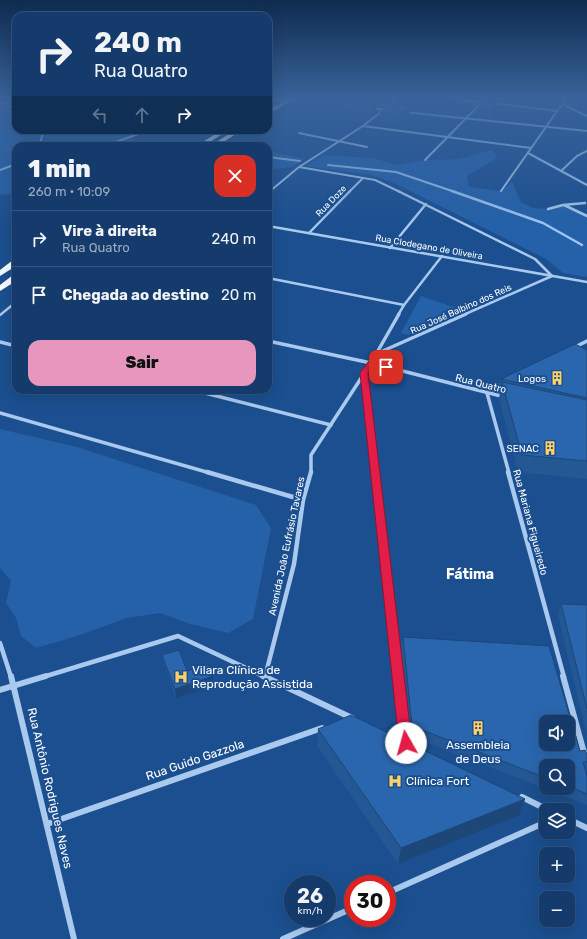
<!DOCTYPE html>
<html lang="pt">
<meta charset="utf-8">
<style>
body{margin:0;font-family:Rubik,sans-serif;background:#214673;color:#f1f3f6;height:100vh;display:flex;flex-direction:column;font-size:15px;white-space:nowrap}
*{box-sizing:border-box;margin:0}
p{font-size:13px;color:#9dadc1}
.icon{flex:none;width:22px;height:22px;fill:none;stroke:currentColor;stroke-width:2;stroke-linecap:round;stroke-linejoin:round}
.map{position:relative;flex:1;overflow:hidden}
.panel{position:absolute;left:12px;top:142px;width:260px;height:252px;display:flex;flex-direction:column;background:#143b6b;border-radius:12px;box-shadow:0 4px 16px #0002,0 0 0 1px #33557e}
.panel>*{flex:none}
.top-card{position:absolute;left:12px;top:12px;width:260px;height:122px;border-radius:12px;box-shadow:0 4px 16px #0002,0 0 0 1px #33557e;background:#143b6b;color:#f1f3f6;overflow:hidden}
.controls{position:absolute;left:539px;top:715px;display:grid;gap:8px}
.controls a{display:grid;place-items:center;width:36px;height:36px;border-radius:8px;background:#143b6b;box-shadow:0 4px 16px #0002,0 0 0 1px #33557e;font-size:20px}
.speed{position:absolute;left:284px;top:875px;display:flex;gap:8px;font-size:20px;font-weight:700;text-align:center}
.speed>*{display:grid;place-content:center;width:52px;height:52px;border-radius:50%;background:#143b6b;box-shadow:0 4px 16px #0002,0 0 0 1px #33557e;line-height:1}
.speed small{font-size:10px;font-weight:400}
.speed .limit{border:6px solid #d22;background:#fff;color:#111}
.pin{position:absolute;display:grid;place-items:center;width:34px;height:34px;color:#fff;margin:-17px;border-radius:8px;box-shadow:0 2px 6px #0006}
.me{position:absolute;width:44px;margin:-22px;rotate:353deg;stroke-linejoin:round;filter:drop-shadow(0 0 3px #0008)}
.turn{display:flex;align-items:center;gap:14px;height:84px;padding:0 16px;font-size:18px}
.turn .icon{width:52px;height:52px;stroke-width:2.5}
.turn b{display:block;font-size:28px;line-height:34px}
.lanes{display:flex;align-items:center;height:38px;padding:0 16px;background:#0003;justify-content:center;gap:20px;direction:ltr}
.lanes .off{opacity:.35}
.round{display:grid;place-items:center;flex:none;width:42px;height:42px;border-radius:12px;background:#214673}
.overview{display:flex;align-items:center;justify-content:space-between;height:68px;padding:0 16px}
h1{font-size:24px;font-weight:800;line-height:30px}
.button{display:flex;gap:8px;margin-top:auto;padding:8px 16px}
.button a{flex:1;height:46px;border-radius:12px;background:#e797bd;color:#111;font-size:16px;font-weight:800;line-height:46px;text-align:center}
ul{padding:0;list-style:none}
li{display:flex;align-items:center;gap:12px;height:56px;padding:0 16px;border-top:1px solid #33557e}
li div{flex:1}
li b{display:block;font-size:15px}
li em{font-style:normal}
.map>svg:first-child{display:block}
.green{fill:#2461a8}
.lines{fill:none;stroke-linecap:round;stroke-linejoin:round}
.stream-far1{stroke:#9cc4f0;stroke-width:2}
.stream{stroke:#9cc4f0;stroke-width:2.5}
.minor-far4{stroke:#a9c9ee;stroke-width:2}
.minor-far3{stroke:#a9c9ee;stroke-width:2.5}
.minor-far2{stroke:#a9c9ee;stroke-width:3.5}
.minor-far1{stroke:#a9c9ee;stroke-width:4.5}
.minor{stroke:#a9c9ee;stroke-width:6}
.trunk{fill:#f8faff;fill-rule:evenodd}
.wall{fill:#245895;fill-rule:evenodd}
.shaded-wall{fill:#1d4779}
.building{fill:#2a66ad;stroke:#1d4779;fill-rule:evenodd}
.route{fill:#e11d48;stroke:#92132f}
.labels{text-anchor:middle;stroke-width:4;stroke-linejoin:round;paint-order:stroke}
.far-street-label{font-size:9px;fill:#fff;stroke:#1b4f8f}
.poi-label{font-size:10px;fill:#fff;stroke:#1b4f8f;text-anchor:end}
.street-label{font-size:10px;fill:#fff;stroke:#1b4f8f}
.near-poi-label{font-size:12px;fill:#fff;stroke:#1b4f8f;text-anchor:start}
.near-street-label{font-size:12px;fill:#fff;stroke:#1b4f8f}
.district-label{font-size:14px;font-weight:bold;fill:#fff;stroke:#1b4f8f}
</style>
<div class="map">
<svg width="587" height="939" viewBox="0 0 587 939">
<rect width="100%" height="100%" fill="#1b4f8f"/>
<g class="green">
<path d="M16 102V130H150L130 138 141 144V146H16V193L0 195V107Z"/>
<path d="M492 150 497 158 467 176 469 187 501 191 512 182 521 202 533 208 548 209 563 205 587 216V277L563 273 546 259 392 182 370 175 306 166 324 155 373 158 396 165 425 160 459 159Z"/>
<path d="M268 151 305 159 292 167 268 170Z"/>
<path d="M421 296 462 310 408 335 401 333Z"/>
<path d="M0 429 77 447 256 505 271 528 253 619 228 633 190 624 160 613 127 618 77 636 36 648 21 636 16 618 6 603 11 581 0 568Z"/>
</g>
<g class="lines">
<g class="stream-far1">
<path d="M8 106 16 110"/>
<path d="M39 146 44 130"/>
<path d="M104 146 150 130"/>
<path d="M268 157 300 161"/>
<path d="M328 165 396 172 455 192"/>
<path d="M0 170 16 164"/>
</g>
<path class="stream" d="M452 191 543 223 582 245"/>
<g class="minor-far4">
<path d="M434 97 487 103"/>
<path d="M494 103 557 111"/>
<path d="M0 104 16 100"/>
<path d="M562 104 587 116"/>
<path d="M371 108 388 110"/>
<path d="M404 112 587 131"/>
<path d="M363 126 531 148"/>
<path d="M299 133 367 147"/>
<path d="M528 153 587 185"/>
<path d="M425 160 487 97"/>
<path d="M299 167 375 180 400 192"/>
<path d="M561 171 577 156 587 151"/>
<path d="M501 191 567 97"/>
<path d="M269 192 299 167 363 126 400 97"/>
<path d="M349 192 363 178"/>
</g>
<g class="minor-far3">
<path d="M398 191 535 259 552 276 463 315"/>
<path d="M268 193 270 191"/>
<path d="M564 205 587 216"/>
<path d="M548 209 563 205 585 203"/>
<path d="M268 226 587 282"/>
<path d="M309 233 350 191"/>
<path d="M390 248 426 204"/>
<path d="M268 278 404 305"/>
<path d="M0 315 16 302"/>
<path d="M398 315 404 305 442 256"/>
</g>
<g class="minor-far2">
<path d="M268 341 371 363 505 397"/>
<path d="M0 342 16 346"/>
<path d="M575 347 587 341"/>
<path d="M376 354 466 314"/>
<path d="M364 374 375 473"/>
<path d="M503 384 487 393 509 473"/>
<path d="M193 390 331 425"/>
<path d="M0 413 210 473"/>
<path d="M311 473V455L371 363 399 314"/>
</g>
<g class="minor-far1">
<path d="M207 472 303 500"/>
<path d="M375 472 398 677"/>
<path d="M508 472 564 677"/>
<path d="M0 643 11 677"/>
<path d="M43 677 178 636 265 677"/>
<path d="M265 677 294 564 303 500 311 472"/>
</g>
<g class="minor">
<path d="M11 676 74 939"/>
<path d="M263 676 352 718"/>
<path d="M398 676 406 743"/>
<path d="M563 676 587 764"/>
<path d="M0 690 46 676"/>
<path d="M522 797 548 810"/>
<path d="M568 819 587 828"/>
<path d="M47 824 322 728"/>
<path d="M387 893 546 822"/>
<path d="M283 939 353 908"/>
</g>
<g class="trunk">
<path d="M268 97 283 99 314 97 291 101 268 114V110L284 102 268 100Z"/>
<path d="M222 130H229L203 146H196Z"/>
<path d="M235 130H242L222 143H218V141Z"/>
<path d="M13 260H16V266L0 276V270Z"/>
<path d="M13 275H16V281L0 291V285Z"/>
</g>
</g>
<g class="wall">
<path d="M346 97H393L381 106H376V111L373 113 341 108 342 100Z"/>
<path d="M497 107 492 117 476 115 477 110Z"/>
<path d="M380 113 409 114 398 124 380 121Z"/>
<path d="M587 350V479L518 472 499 398 500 392 498 391 501 379Z"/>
<path d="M561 604 587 605V736L558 615Z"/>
<path d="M403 637 580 751 587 754V772H586L587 805 410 736 401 648ZM546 766H568V788H546Z"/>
<path d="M162 655 187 671 214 685 176 698 164 664Z"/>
<path d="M318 729 525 799 520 815 398 864 317 746Z"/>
</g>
<g class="shaded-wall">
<path d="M384 97H393L381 106V99Z"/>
<path d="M498 102 497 107 492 117V111Z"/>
<path d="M376 103V111L373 113 374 105Z"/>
<path d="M410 106 409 114 398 124 399 115Z"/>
<path d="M213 676 214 685 176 698 175 689Z"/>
<path d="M525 799 520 815 398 864 401 848Z"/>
</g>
<g class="building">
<path d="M346 97H353L352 98 354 101 376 103 374 105 342 100Z"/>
<path d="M364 97H384L381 99Z"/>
<path d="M484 100 498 102 492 111 477 110Z"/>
<path d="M391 104 410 106 399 115 380 113Z"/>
<path d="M575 344 587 350V398L501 379Z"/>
<path d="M502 382 587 400V461L522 455Z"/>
<path d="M561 604 587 605V709Z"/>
<path d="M403 637 549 646 580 751 585 750 587 754V762H583L587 776V794L568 786V766H546V778L412 726ZM546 722H568V744H546Z"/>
<path d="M179 650 187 671 208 664 213 676 175 689 162 655Z"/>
<path d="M351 715 525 799 401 848 318 729Z"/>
</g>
<linearGradient id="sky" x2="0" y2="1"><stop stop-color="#0f2b4f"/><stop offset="0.43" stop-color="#39639b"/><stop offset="1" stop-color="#39639b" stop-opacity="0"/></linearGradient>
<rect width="587" height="228" fill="url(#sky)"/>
<path class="route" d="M369 361 390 367 386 369 373 366 368 373 412 743 410 747 406 748 401 747 399 743 360 373Z"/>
<defs>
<symbol id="building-bare" viewBox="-9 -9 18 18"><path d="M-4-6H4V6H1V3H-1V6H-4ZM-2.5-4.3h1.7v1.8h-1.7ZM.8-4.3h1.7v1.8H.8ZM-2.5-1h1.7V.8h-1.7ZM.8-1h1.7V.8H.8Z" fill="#ffd166" stroke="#1b4f8f" stroke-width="2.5" paint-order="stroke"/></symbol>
<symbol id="hospital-bare" viewBox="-9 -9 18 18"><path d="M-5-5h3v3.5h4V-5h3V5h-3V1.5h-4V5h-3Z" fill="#ffd166" stroke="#1b4f8f" stroke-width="2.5" paint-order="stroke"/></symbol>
</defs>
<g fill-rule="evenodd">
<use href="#building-bare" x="547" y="368" width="20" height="20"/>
<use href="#building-bare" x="540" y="438" width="20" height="20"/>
<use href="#hospital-bare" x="171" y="667" width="20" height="20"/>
<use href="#building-bare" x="468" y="718" width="20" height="20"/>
<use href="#hospital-bare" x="385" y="771" width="20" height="20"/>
</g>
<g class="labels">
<g class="far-street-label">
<text transform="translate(331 201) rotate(-46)" y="3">Rua Doze</text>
<text transform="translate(429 247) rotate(10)" y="3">Rua Clodegano de Oliveira</text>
<text transform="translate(461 309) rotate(-24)" y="3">Rua José Balbino dos Reis</text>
</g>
<g class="poi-label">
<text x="546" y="382">Logos</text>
<text x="539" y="452">SENAC</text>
</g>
<g class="street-label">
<text transform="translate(481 383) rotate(14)" y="4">Rua Quatro</text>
<text transform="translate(531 522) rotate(75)" y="4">Rua Mariana Figueiredo</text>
<text transform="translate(286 546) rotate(-78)" y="4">Avenida João Eufrásio Tavares</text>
</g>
<g class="near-poi-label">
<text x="192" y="674">Vilara Clínica de<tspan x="192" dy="14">Reprodução Assistida</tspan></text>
<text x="478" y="749" text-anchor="middle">Assembleia<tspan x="478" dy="14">de Deus</tspan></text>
<text x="406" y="785">Clínica Fort</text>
</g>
<g class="near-street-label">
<text transform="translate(195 760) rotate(-19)" y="4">Rua Guido Gazzola</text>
<text transform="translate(50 788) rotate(77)" y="4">Rua Antônio Rodrigues Naves</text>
</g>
<g class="district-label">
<text x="470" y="579">Fátima</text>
</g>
</g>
</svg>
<div class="controls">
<a><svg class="icon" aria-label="sound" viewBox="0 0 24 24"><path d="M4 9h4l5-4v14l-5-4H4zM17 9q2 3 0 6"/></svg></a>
<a><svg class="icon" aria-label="search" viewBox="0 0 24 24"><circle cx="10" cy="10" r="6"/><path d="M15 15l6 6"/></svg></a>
<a><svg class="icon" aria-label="layers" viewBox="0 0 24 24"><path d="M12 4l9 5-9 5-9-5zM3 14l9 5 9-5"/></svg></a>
<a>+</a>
<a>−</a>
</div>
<div class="speed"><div>26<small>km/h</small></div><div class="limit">30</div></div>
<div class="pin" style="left:386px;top:367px;background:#d93025"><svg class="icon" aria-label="arrive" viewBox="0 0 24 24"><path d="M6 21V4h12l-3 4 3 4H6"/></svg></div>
<svg class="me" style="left:406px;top:743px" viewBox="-20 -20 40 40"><circle r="19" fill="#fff"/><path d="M0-13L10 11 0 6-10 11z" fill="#e11d48"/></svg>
<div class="top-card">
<div class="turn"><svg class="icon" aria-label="right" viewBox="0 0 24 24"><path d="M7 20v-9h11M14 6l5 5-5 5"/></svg><div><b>240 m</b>Rua Quatro</div></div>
<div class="lanes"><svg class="icon off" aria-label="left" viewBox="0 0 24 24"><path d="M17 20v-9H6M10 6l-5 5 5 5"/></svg><svg class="icon off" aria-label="ahead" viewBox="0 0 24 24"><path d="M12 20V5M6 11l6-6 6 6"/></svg><svg class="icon" aria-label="right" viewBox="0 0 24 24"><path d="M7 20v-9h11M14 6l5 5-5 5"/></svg></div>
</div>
<section class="panel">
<div class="overview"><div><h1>1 min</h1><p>260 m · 10:09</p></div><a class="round" style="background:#d93025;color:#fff"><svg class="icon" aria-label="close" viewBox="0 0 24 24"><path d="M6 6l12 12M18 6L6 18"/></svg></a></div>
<ul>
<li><svg class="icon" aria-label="right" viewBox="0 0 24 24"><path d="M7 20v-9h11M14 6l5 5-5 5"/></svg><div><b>Vire à direita</b><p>Rua Quatro</p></div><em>240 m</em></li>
<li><svg class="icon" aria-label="arrive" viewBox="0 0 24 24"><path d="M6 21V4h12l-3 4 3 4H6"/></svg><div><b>Chegada ao destino</b></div><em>20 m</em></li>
</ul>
<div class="button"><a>Sair</a></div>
</section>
</div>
